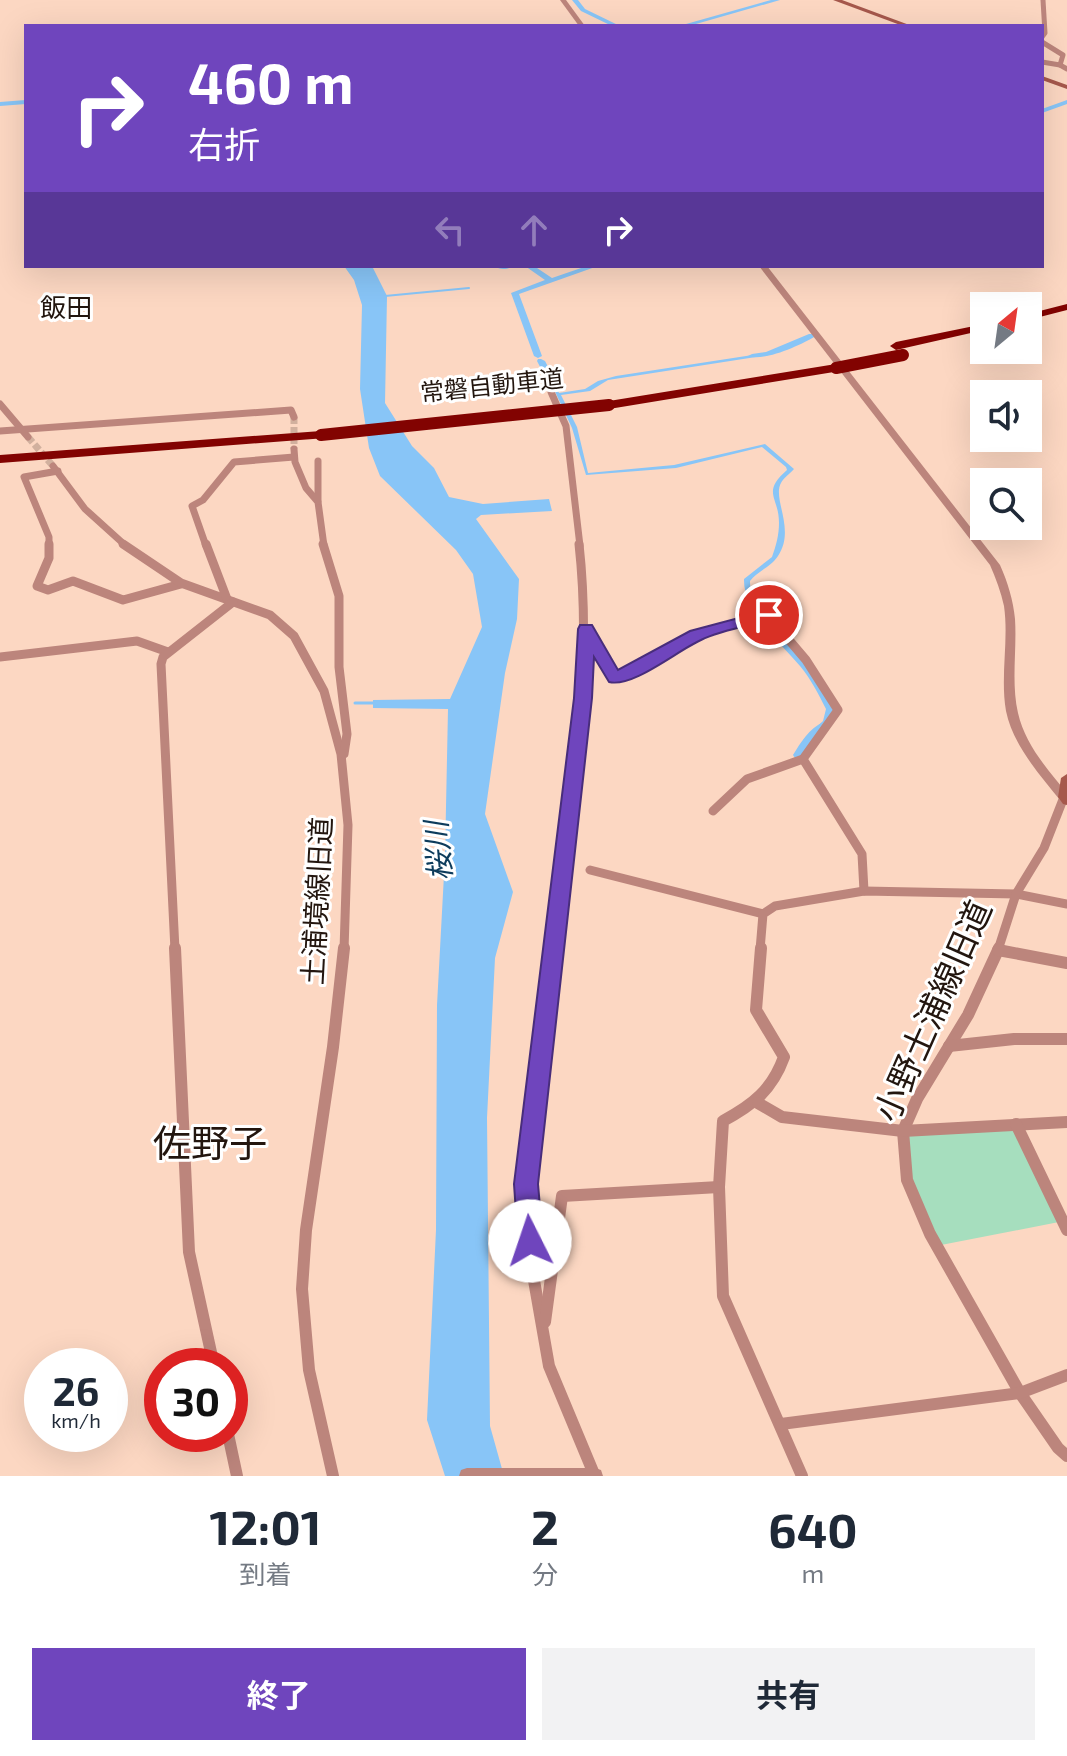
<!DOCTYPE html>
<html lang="ja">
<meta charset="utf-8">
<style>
body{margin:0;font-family:"Exo 2","Noto Sans JP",sans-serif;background:#f2f2f3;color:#1f2937;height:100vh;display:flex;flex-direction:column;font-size:30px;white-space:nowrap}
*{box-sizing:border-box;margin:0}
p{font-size:26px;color:#747a83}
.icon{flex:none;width:44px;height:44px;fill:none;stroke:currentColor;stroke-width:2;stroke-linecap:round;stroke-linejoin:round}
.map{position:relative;height:1476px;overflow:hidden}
.side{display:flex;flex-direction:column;background:#fff;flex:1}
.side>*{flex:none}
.hud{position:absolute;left:24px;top:24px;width:1020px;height:244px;border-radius:0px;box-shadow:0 8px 32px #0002;background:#6f45bd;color:#fff;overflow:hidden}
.needle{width:52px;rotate:29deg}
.fabs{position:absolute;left:970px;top:292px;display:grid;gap:16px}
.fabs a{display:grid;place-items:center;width:72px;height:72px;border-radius:0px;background:#fff;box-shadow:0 8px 32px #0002;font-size:40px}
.speed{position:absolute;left:24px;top:1348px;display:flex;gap:16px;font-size:40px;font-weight:700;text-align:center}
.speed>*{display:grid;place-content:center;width:104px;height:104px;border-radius:50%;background:#fff;box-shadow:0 8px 32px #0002;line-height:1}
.speed small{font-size:20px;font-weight:400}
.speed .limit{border:12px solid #d22;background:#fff;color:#111}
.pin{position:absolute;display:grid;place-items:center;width:68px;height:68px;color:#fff;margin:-34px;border:4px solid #fff;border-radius:50%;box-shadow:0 2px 8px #0007}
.me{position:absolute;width:88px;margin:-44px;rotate:356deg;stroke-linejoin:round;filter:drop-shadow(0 0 6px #0008)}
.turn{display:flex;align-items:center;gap:28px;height:168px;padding:0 32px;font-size:36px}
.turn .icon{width:104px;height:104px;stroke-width:2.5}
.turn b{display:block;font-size:56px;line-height:68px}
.lanes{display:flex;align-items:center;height:76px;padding:0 32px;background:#0003;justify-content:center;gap:40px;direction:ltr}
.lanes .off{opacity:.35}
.eta{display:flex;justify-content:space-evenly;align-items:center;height:136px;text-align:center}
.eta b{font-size:48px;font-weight:700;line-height:56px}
.cta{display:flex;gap:16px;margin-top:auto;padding:16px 32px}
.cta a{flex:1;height:92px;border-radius:0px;background:#6f45bd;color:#fff;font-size:32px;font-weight:700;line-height:92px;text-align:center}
.cta a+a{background:#f2f2f3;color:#1f2937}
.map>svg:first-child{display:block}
.green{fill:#a6debe}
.water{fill:#88c5f7}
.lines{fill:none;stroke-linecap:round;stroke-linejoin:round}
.stream-far1{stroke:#88c5f7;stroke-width:2}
.stream{stroke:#88c5f7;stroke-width:3}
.canal{fill:#88c5f7;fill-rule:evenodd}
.minor-tunnel{stroke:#d1b09e;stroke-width:7;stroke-dasharray:7 3;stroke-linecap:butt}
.minor-far3{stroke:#bc857c;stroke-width:5}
.minor-far2{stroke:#bc857c;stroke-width:7}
.minor-far1{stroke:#bc857c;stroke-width:9}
.minor{stroke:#bc857c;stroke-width:12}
.tertiary{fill:#bc857c;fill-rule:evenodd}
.secondary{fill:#a6584c;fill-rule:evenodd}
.motorway{fill:#820301;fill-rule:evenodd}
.motorway-bridge{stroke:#820301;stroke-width:12}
.route{fill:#6f45bd;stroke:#482d7b;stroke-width:2}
.labels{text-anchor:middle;stroke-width:6;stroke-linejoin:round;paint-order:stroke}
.far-street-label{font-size:24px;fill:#23160f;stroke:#fff}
.far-quarter-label{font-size:26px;fill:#23160f;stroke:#fff}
.street-label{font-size:28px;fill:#23160f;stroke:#fff}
.water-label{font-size:30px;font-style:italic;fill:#0d3c5c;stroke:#fff}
.near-street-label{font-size:34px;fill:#23160f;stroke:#fff}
.near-quarter-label{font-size:38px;fill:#23160f;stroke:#fff}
</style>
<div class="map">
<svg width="1067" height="1476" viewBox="0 0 1067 1476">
<rect width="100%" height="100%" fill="#fcd7c2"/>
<path class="green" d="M1014 1127 1059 1222 941 1245 912 1179 907 1134Z"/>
<g class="water">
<path d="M344 266H372L387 296 385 403 412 446 434 468 449 497 483 504 549 499 552 511 481 515 476 519 519 579 517 619 505 673 485 814 513 892 495 958 487 1118 490 1426 504 1476H445L427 1420 436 1230 437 1005 445 856 448 709 373 708V700L450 699 482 627 473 574 456 550 380 476 369 448 360 389 362 305 354 280Z"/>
<path d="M765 353 769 355 608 380 590 391 561 395 577 427 588 473 674 465 765 444 794 469C790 474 783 478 781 483 772 499 796 529 778 556 772 566 758 571 750 581 749 613 793 645 810 670 818 682 825 695 833 708V715L817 734 803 740 823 721 826 709C819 695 811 679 800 666 780 642 743 612 744 579L772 557C776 546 779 535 779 523 779 496 761 493 787 470L786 467 762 447 676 468 586 475 572 428 544 368H549L559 393 585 389 598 381 616 376Z"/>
</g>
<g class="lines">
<path class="stream-far1" d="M385 296 469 288"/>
<path class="stream" d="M355 703H376"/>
<g class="canal">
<path d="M572 0H578L585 9 620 26H612L581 11Z"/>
<path d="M771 0H780L689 26H679Z"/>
<path d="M26 100V104L0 106V102Z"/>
<path d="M1067 100V104L1042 113V109Z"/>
<path d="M495 266H512C508 270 499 270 495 266Z"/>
<path d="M525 266H534L552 278 587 266H598L519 294 542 356 538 358 534 356 511 293 545 280Z"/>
<path d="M809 334H812L816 336C801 345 764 362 748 356L752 354 766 352Z"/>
<path d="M538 359H541L545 361 556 382 555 384H549L548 382 537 361Z"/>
<path d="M823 722 827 723 828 726 827 729 811 743 803 758H795L793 755C801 742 809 729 823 722Z"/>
</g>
<g class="minor-tunnel">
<path d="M294 417V449"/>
<path d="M28 437 53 466"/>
</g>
<g class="minor-far3">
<path d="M1042 37 1045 33 1043 0"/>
<path d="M1042 42 1063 55 1060 65 1067 69"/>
<path d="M1042 62 1060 65"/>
</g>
<g class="minor-far2">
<path d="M551 392 566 426 580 546"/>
<path d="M0 404 28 437"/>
<path d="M0 431 291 410 294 417"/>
<path d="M294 449 295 462 306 488 318 502 324 546"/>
<path d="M318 461V501"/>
<path d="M53 466 85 509 126 546"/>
<path d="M49 546V537L24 477 58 471"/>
<path d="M206 546 192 506 203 500 234 462 294 457"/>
</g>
<g class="minor-far1">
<path d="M49 544V558L37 586 48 590 73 581 123 600 181 584"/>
<path d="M123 544 181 583 270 615 294 636 324 691 341 754 348 825 344 950"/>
<path d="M206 544 227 599"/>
<path d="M323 544 339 596V667L347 734 344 754"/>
<path d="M757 596 772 620 806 660 838 710 803 759 862 854 864 891"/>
<path d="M586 629 615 678 696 635 769 615"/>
<path d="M0 657 137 641 168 652"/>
<path d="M713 811 747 779 803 759"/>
<path d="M590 870 763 914"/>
<path d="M175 950 161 664 163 657 233 602"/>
<path d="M553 950C569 815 594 679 579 544"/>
<path d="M760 950 763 914 775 906 864 891 1016 894 1067 904"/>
<path d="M998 950 1016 894 1044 848 1064 797"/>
</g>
<g class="minor">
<path d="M175 948 189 1252 214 1366"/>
<path d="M554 948 526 1184 532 1269 549 1366 594 1474"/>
<path d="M761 948 756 1010 784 1057C772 1090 753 1105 723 1121L719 1187 723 1296 802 1476"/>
<path d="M999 948 968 1015 917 1099 903 1131 907 1180 930 1234 1020 1393 1058 1448 1067 1456"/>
<path d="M998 950 1067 963"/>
<path d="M949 1046 1014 1039H1067"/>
<path d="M758 1103 782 1117 903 1131 1067 1122"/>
<path d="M1016 1124 1067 1230"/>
<path d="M545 1322 562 1196 719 1187"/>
<path d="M781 1424 1020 1393 1067 1375"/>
<path d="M228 1434 237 1476"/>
<path d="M333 1476 309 1370 302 1289 306 1230 333 1047 344 948"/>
</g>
<g class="tertiary">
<path d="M560 0H566L585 26H579Z"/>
<path d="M759 266H767L1000 565C1008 583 1013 600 1015 619 1017 651 1011 682 1018 713 1025 744 1047 769 1067 793V800H1060C1039 774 1013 745 1006 711 1000 676 1009 641 1004 606 1001 592 996 579 990 565Z"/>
<path d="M467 1468H595L601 1470 603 1476H459L461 1470Z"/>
</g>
<g class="secondary">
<path d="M833 0H842L912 26H903Z"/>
<path d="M1042 76 1067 85V89L1042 80Z"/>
<path d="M1067 774V805L1063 804 1058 797 1061 778Z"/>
</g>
<g class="motorway">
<path d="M1067 304V310L1028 320V314Z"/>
<path d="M984 324V330L896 350 890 346 896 342Z"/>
<path d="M836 364 840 365V371L609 409 603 405 609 401Z"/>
<path d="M321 431 326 432V438L0 463V455Z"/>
</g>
<g class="motorway-bridge">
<path d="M836 368 903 355"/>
<path d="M321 435 609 405"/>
</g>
</g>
<path class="route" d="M769 610 777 615 775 619C751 626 723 629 701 640 678 650 633 688 609 682L594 657 592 698 538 1184 543 1241 539 1248 530 1251 522 1248 518 1241 514 1184 574 698 578 629 580 625H592L618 670 690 631Z"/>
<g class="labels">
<g class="far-street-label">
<text transform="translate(492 386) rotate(-6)" y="8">常磐自動車道</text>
</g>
<g class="far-quarter-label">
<text x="66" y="317">飯田</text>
</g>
<g class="street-label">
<text transform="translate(317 901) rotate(-87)" y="10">土浦境線旧道</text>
</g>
<g class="water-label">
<text transform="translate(439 851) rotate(-95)" y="10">桜川</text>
</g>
<g class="near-street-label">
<text transform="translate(933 1011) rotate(-66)" y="12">小野土浦線旧道</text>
</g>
<g class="near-quarter-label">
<text x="210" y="1157">佐野子</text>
</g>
</g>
</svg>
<div class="fabs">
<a><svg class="needle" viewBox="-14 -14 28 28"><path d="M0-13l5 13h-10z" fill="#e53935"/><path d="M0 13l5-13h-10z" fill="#747a83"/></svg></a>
<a><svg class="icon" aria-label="sound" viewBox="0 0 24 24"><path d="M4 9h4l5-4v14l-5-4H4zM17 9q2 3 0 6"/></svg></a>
<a><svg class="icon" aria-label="search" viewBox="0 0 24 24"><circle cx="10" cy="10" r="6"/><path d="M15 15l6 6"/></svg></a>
</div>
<div class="speed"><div>26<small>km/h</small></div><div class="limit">30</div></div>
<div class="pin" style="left:769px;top:615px;background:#d93025"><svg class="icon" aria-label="arrive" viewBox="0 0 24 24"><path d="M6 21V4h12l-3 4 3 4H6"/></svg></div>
<svg class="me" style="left:530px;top:1241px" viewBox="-20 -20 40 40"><circle r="19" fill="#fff"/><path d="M0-13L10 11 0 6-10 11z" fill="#6f45bd"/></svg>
<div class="hud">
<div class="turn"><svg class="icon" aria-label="right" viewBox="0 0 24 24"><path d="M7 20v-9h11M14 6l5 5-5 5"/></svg><div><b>460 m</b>右折</div></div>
<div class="lanes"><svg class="icon off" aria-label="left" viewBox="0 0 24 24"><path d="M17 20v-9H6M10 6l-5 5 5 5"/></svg><svg class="icon off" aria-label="ahead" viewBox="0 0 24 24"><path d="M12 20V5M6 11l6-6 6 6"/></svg><svg class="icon" aria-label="right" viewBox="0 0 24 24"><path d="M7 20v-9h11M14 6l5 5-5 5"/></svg></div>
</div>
</div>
<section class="side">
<div class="eta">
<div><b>12:01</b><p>到着</p></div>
<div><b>2</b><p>分</p></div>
<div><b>640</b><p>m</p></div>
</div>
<div class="cta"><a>終了</a><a>共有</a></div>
</section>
